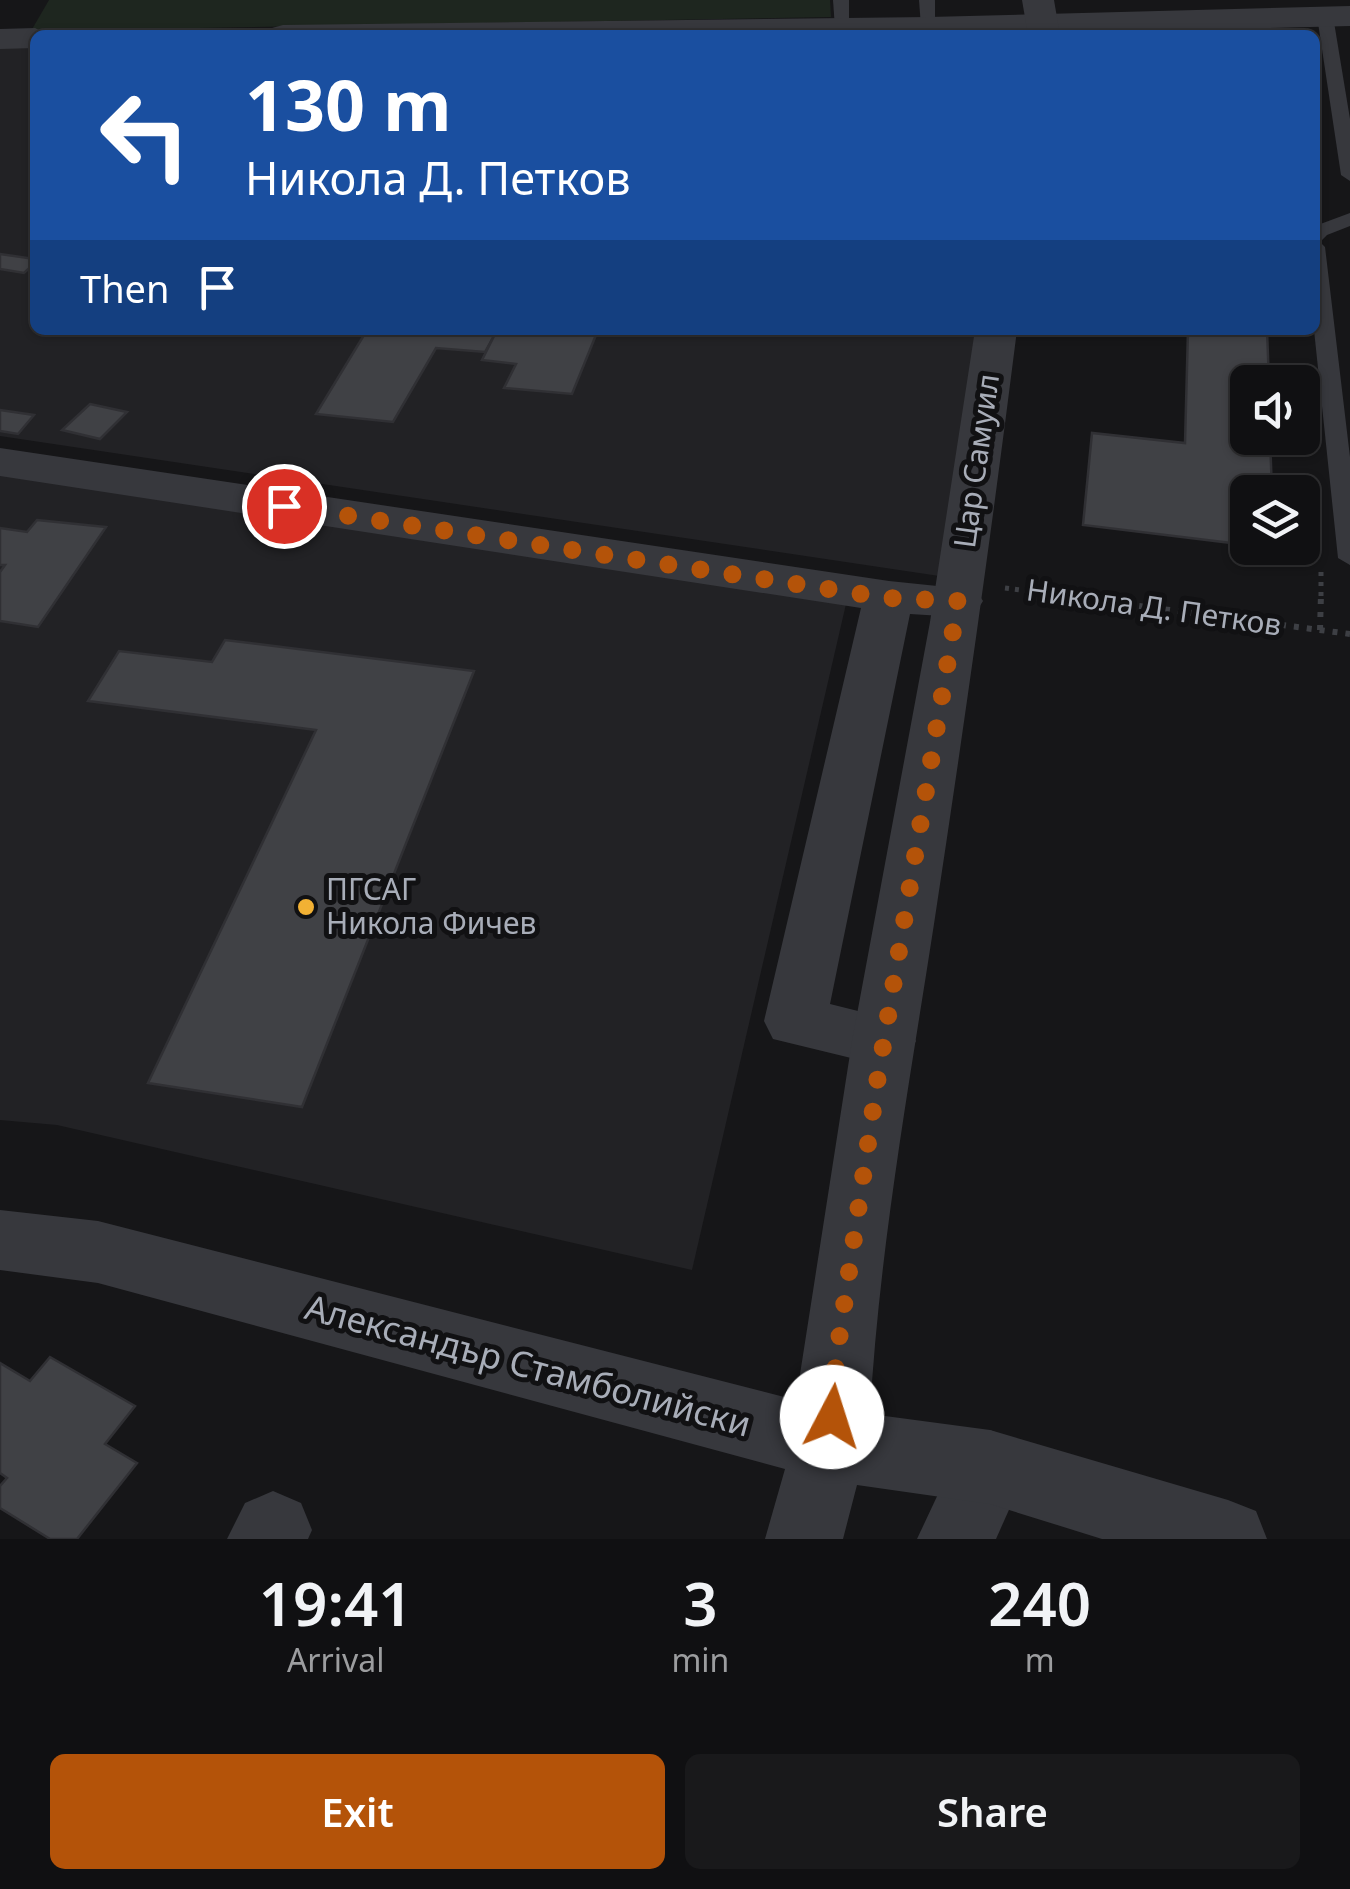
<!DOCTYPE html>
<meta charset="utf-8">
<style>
body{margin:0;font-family:"Noto Sans",sans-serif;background:#19191b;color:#f1f3f6;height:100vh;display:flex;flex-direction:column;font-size:38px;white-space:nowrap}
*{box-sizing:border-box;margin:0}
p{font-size:32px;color:#9c9d9f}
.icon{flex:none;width:55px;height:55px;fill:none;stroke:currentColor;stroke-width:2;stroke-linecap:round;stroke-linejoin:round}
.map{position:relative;height:1539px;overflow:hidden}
.details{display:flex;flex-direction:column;background:#101012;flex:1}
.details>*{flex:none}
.guide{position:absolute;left:30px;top:30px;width:1290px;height:305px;border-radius:15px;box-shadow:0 2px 8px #0004,0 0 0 2px #303032;background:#1a4fa0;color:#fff;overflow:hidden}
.fabs{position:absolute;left:1230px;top:365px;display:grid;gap:20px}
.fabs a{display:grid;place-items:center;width:90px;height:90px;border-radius:15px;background:#101012;box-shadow:0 2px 8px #0004,0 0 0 2px #303032;font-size:50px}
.pin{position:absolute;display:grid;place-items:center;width:85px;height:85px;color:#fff;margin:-42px;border:5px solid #fff;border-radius:50%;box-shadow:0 2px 10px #0007}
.me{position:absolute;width:110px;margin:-55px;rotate:5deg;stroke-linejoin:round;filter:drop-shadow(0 0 8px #0008)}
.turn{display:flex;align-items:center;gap:35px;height:210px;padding:0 50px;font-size:45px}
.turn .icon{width:130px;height:130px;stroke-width:2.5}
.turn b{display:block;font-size:70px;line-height:85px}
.then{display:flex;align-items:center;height:95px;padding:0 50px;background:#0003;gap:20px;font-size:38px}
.eta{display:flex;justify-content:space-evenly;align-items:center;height:170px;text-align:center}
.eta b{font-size:60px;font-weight:600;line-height:70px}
.action{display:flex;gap:20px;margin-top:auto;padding:20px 50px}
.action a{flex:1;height:115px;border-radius:15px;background:#b45309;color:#fff;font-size:40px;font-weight:600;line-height:115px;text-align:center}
.action a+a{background:#19191b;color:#f1f3f6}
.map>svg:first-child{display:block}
.built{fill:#222225}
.green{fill:#1e261f}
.building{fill:#404145;stroke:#303034;stroke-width:2.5}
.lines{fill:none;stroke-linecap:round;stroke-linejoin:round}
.path-far1{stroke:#3d3f44;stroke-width:5;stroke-dasharray:4 6;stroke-linecap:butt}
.path{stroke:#3d3f44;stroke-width:6;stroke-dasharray:5 8;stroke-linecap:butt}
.service{fill:#37383d;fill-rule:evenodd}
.minor{fill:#37383d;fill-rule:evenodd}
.tertiary{fill:#37383d;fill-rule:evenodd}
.route{stroke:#b45309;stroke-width:18;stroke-dasharray:0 32.4}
.poi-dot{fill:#f2b134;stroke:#111113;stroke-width:4}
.labels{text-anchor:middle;stroke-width:10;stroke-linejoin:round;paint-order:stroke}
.street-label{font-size:30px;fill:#a8adb8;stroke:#111113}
.poi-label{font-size:30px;fill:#a8adb8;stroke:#111113;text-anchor:start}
.near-street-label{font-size:35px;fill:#a8adb8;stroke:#111113}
</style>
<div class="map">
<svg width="1350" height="1539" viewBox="0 0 1350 1539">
<rect width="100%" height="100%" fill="#161618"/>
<g class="built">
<path d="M35 46V330H985L946 577 0 436V47Z"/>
<path d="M0 453 846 604 692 1270 57 1125 0 1120Z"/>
</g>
<path class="green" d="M49 0H830L831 17 31 31Z"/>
<g class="building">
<path d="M0 254 35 259V263L24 273 0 269Z"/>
<path d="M367 330H459L495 334 485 352 436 348 393 422 316 414Z"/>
<path d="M497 330H598L572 394 504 388 516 364 482 360Z"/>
<path d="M1188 330H1267L1269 382H1248V438H1270L1272 492H1248V545L1083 525 1092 433 1185 443Z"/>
<path d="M90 404 127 412 100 439 62 430Z"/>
<path d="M0 410 34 415 18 434 0 431Z"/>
<path d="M37 520 106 527 38 627 0 621V572L5 565H0V528L27 532Z"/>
<path d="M225 640 474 671 302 1107 148 1083 316 730 88 701 119 651 212 662Z"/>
<path d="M50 1357 135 1406 105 1444 137 1463 77 1539H50L0 1508V1486L7 1478 0 1473V1363L30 1381Z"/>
</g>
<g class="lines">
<g class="path-far1">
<path d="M1005 588 1068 596"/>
<path d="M1321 596V571"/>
</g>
<g class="path">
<path d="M1049 594 1350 634"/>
<path d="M1320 630 1321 594"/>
</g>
<g class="service">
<path d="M833 0H849V31L835 28Z"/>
<path d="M919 0H935V30L921 27Z"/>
<path d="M1325 11 1333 16 1350 119V181L1341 175 1317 16Z"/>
<path d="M1350 213V226L1327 235 1320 242 1325 247 1350 457V565L1338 558 1314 330 1315 226Z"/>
</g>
<g class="minor">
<path d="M1350 6V26L991 35H267L272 28 283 25 929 17Z"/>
<path d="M35 28 49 35H35V48L0 49V29Z"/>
<path d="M0 448 889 581 976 590 983 601 976 612 958 617 910 614 830 1004 906 1023 916 1041 906 1059 884 1066 773 1039 764 1021 861 608 0 476Z"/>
<path d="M990 1430 1017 1441 1028 1467 996 1539H917L963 1441Z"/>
<path d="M273 1491 301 1503 312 1530 308 1539H227L245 1503Z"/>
</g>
<g class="tertiary">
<path d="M1022 0H1054L1060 35H1028Z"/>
<path d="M975 330H1017C992 529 964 727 934 924 909 1086 879 1251 870 1414L990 1430 1228 1500 1256 1511 1267 1539H1102L990 1504 857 1485 843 1539H765L785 1469 98 1283 0 1270V1210L98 1221 796 1400 852 1041 930 622Z"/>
</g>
</g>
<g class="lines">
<path class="route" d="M284 506 888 598 958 601 878 1076 836 1360 832 1417"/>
</g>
<circle class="poi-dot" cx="306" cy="907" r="10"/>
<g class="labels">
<g class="street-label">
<text transform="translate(977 461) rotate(-82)" y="10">Цар Самуил</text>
<text transform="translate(1154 608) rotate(8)" y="10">Никола Д. Петков</text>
</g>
<g class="poi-label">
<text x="326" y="900">ПГСАГ<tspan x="326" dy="34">Никола Фичев</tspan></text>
</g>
<g class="near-street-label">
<text transform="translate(528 1366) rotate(15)" y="12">Александър Стамболийски</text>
</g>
</g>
</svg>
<div class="fabs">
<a><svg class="icon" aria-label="sound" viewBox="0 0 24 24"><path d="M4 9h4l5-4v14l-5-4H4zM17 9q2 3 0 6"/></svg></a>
<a><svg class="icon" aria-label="layers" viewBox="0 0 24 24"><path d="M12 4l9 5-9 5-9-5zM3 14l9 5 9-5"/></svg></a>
</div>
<div class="pin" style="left:284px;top:506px;background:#d93025"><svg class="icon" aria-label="arrive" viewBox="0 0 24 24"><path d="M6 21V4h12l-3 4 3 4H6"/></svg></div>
<svg class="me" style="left:832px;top:1417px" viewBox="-20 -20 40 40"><circle r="19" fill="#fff"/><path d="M0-13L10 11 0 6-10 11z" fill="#b45309"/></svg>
<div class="guide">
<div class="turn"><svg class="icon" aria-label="left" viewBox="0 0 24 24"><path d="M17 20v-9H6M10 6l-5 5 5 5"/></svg><div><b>130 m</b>Никола Д. Петков</div></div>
<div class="then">Then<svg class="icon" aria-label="arrive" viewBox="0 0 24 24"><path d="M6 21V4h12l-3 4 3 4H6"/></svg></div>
</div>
</div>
<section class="details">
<div class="eta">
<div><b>19:41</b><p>Arrival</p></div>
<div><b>3</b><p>min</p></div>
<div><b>240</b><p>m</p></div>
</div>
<div class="action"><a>Exit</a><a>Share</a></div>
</section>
